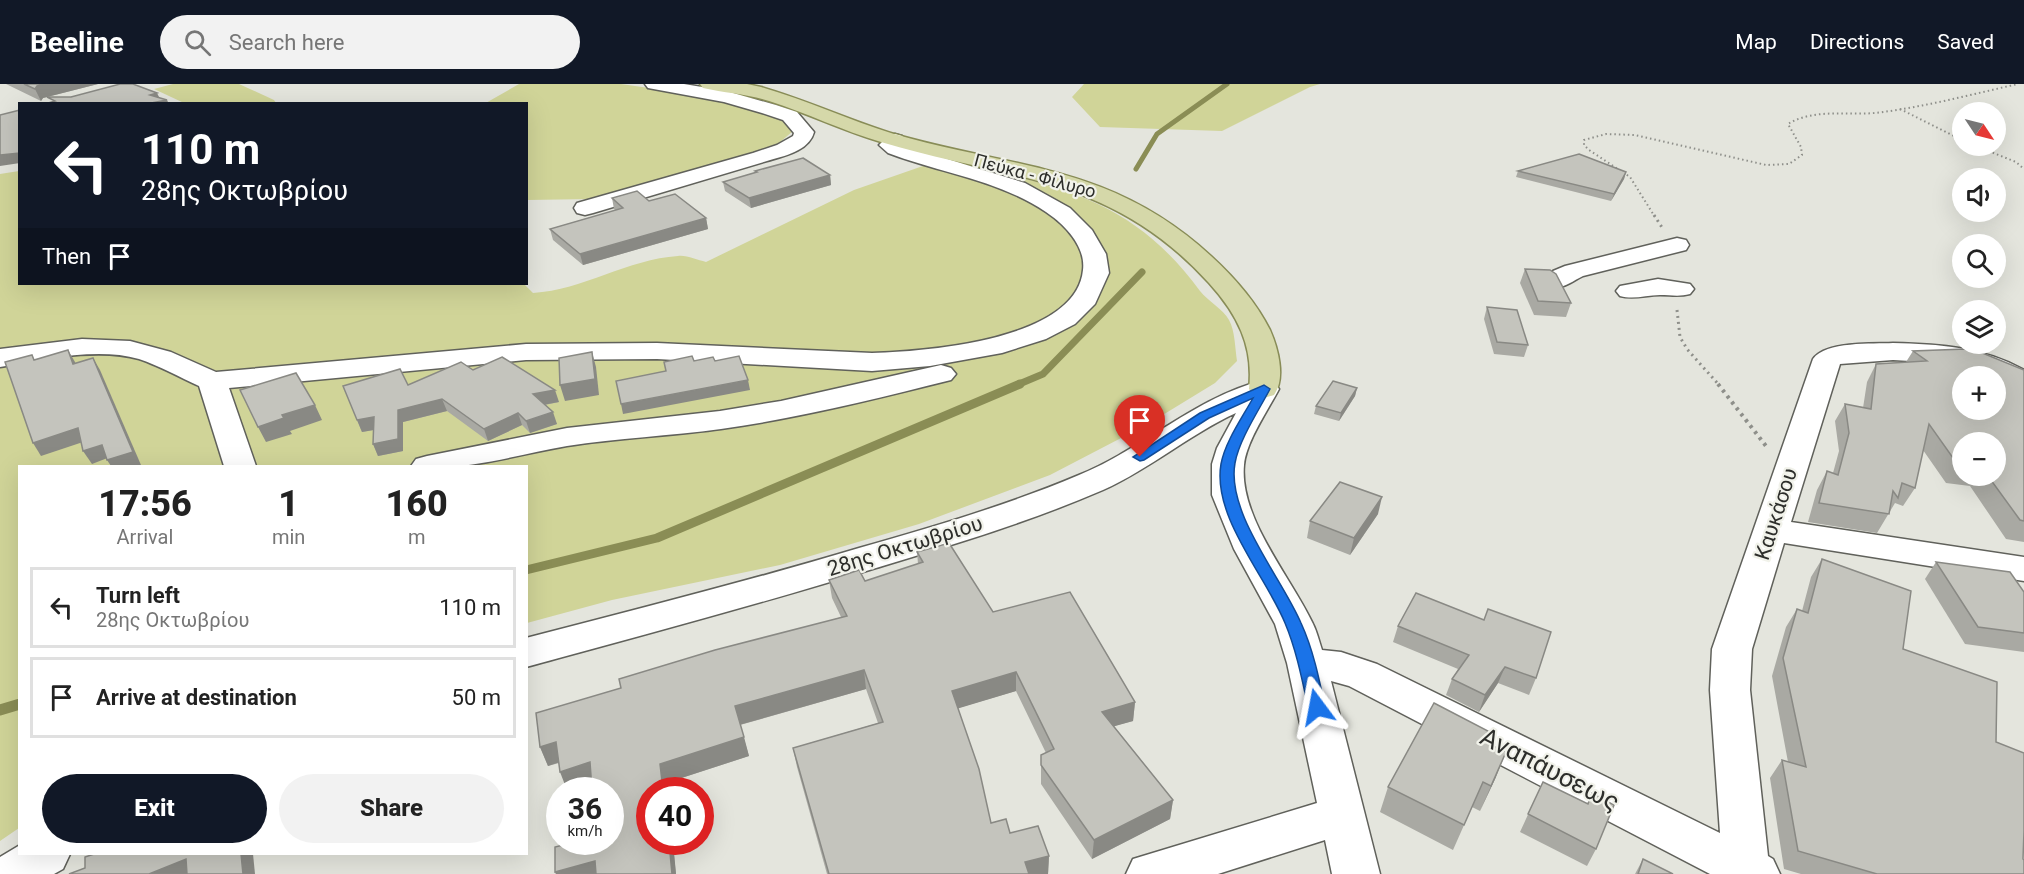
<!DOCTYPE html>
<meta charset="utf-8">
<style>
body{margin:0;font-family:Roboto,sans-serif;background:#f2f2f2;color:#222;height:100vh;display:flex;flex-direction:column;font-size:22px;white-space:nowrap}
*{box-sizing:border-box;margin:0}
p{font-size:20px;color:#767676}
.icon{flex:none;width:33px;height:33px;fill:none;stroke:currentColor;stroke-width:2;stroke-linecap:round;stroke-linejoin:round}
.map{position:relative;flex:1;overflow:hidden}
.panel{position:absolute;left:18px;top:381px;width:510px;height:390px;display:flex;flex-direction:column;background:#fff;border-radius:0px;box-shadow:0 6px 24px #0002}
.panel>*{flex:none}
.banner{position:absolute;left:18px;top:18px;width:510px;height:183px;border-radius:0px;box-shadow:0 6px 24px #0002;background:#111827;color:#fff;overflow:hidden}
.needle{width:39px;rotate:125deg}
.controls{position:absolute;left:1952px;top:18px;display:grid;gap:12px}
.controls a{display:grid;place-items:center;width:54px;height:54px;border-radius:50%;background:#fff;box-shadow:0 6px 24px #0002;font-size:30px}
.speed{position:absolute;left:546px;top:693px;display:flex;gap:12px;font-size:30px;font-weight:700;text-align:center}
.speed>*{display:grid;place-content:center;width:78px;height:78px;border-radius:50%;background:#fff;box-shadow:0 6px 24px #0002;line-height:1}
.speed small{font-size:15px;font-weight:400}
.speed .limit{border:9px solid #d22;background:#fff;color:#111}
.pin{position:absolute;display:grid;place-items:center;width:51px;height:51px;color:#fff;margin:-62px -26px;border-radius:50% 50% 50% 0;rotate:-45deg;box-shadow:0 0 6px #0007}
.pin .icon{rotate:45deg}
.me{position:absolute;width:66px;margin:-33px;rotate:347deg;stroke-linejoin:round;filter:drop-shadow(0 0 4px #0008)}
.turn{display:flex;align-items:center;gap:21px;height:126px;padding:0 24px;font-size:27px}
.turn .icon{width:78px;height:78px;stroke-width:2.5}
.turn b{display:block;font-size:42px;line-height:51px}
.then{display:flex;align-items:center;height:57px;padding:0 24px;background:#0003;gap:12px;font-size:22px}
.eta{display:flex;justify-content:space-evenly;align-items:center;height:102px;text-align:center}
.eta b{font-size:36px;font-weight:800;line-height:42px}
.primary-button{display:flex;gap:12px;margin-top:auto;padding:12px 24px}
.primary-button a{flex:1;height:69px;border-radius:36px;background:#111827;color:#fff;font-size:24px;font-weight:800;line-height:69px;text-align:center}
.primary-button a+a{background:#f2f2f2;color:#222}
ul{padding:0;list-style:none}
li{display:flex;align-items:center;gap:18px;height:81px;margin:0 12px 9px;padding:0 12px;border:3px solid #e0e0e0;border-radius:0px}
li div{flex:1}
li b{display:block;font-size:22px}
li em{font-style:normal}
header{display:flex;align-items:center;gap:36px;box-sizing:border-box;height:84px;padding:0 30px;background:#111827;color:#fff}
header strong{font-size:28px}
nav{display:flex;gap:33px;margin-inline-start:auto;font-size:21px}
.search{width:420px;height:54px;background:#f2f2f2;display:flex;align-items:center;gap:15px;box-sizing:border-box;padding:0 21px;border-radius:33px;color:#767676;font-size:22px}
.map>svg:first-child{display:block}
.green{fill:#d0d498}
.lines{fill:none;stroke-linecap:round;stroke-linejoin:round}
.stream-far3{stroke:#8a8d55;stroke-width:5}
.stream-far2{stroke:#8a8d55;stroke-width:7}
.stream-far1{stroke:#8a8d55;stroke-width:9}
.stream{stroke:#8a8d55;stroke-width:11}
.minor-casing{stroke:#60615b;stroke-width:3}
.major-casing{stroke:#888c57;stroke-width:3}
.path-far2{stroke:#8e8f8a;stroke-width:2;stroke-dasharray:1.5 3;stroke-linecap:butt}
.path-far1{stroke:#8e8f8a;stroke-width:3;stroke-dasharray:2 4;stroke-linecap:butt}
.path{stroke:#8e8f8a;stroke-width:4;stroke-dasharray:3 4.5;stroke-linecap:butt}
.minor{fill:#fff;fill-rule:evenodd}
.major{fill:#d5d8a9;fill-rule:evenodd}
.wall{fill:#a9a9a3;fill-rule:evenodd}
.shaded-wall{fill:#898984}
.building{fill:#c4c4bd;stroke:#898984;stroke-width:1.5;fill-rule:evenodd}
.route{fill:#1a73e8;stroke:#114b97;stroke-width:1.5}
.labels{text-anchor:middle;stroke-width:4.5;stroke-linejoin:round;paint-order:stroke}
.far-street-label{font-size:18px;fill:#2d2e2b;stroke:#f1f2ea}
.street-label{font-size:21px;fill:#2d2e2b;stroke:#f1f2ea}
.near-street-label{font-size:26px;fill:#2d2e2b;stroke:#f1f2ea}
</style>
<header>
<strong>Beeline</strong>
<div class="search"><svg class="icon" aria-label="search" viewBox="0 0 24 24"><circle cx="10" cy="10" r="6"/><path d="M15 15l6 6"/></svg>Search here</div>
<nav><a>Map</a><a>Directions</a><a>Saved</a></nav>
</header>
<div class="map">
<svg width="2024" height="790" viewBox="0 0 2024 790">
<rect width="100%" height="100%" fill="#e4e5dd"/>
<g class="green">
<path d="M173 0H239L274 16 276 19H184L154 5Z"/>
<path d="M519 0H621L649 4 729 18 785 36 793 47 772 65 593 115 527 116 526 20H484Z"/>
<path d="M1084 0H1320L1310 3 1222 47 1100 43 1072 13Z"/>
<path d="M943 75C1052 102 1129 110 1200 207 1208 217 1223 225 1229 236 1235 246 1235 265 1237 277L1215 299 1148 340 1050 391 919 440 780 481 612 516 527 539 526 382H20L19 744 0 757V90L19 87 20 200H524L533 209C583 206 628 175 678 172 687 171 697 176 706 178L854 106Z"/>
</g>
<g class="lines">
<path class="stream-far3" d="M1136 85 1157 50 1227 0"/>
<path class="stream-far2" d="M1017 301 1043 290 1142 188"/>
<path class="stream-far1" d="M526 486 657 454 1020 300"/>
<path class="stream" d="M0 626 20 620"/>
<defs>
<g id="minor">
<path d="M645 0H684L726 7 776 21 797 28 814 48C809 67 784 72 767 77L593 129 585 131 577 129 574 124 577 119 753 69 777 61 793 52 794 49 783 36 762 29 724 18 648 4Z"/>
<path d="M895 50 902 52 905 56 902 61 1025 99 1070 124 1092 146 1106 170 1109 189 1095 220 1075 240 1046 255 1002 269 930 282 872 287 657 275 526 276 229 304 256 382H224L199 302C179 293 160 282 139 275 96 263 43 276 0 283V265L82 255 130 257 171 268 216 288 526 260 657 259 872 269C925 267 1076 257 1083 186 1086 162 1064 140 1046 128 999 96 940 89 888 69L879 61 888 52Z"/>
<path d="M1677 154 1686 156 1689 161 1686 166 1583 192C1570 198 1564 206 1549 202L1545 197 1553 187 1565 182Z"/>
<path d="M1658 195 1690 200 1694 205 1690 210C1679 213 1671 211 1660 211 1646 211 1634 216 1620 212L1616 207 1620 202Z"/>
<path d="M1893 259C1939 260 1983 263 2024 286V307L1963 280 1893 276 1840 280 1791 438 2024 473V497L1784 459 1752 565 1750 606 1768 772 1773 775 1780 790H1710L1349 602 1331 597 1380 790H1332L1325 756 1218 790H1126L1133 775 1317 719 1287 579 1275 540 1234 465 1212 411V380L1217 364 1236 329C1190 350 1150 385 1103 406 1029 438 952 461 876 484 760 520 643 551 526 583V554C638 525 749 497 859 464 933 443 1008 421 1079 391 1143 365 1196 313 1264 296L1274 299 1279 305C1268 326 1246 358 1244 381 1239 434 1291 493 1313 540 1317 548 1319 557 1322 566L1341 568 1377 580 1720 749 1710 606 1712 565 1813 275C1825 257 1873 260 1893 259Z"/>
<path d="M941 281 951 284 956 290 951 296C875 315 799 334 721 345 670 352 618 354 567 362 515 371 465 388 411 382L416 375 427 372 567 344 720 327 781 317Z"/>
<path d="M20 761V770H70L63 785 54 790H0V773Z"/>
</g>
<path id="major" d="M700 0H747L761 3C806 16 849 36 894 50 1015 85 1111 80 1211 172 1234 193 1256 218 1270 246 1278 264 1286 294 1274 311L1264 314 1254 311 1249 305C1254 262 1237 230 1209 199 1110 90 1010 97 881 58 843 47 807 29 769 17 747 10 725 9 703 4Z"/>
</defs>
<use href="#minor" class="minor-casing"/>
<use href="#major" class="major-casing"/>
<g class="path-far2">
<path d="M1900 25 1962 56"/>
<path d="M1976 62 2016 78 2024 85"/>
<path d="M1655 133 1630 93 1589 66 1584 61V56L1606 50 1635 51 1766 81 1789 80 1802 71 1801 63 1788 40C1816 23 1851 33 1883 28 1928 22 1973 10 2018 0"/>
</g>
<g class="path-far1">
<path d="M1654 131 1663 145"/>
<path d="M1677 226 1680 253 1687 265 1719 301"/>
</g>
<path class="path" d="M1718 300 1766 362"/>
<use href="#minor" class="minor"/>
<use href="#major" class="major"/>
</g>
<g class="wall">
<path d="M6 0H98L43 14 41 17Z"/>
<path d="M755 87 830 91 831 101 751 124 725 107 723 98 755 89Z"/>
<path d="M1518 87 1626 88 1624 95 1611 117 1516 93Z"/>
<path d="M612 114 649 117 706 134 708 145 583 181 553 156 550 145 615 126 614 125Z"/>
<path d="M1525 185 1571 219 1566 233 1534 231 1520 199Z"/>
<path d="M1487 223 1528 261 1524 273 1494 270 1484 235Z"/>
<path d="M1913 267 2024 286V458L2006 455 1970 402 1946 399 1923 366 1915 404 1903 422 1895 419 1877 449 1808 438 1817 406 1827 387 1833 389 1839 367 1835 337 1845 320 1863 324 1867 298 1876 280 1906 278ZM1962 358 1995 392H1962Z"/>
<path d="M473 286 559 318 545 321 557 340 530 349 522 341 488 357 447 327 403 338V367L378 372 373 360 374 346 362 348 357 336Z"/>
<path d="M1357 304 1355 312 1339 337 1314 330 1316 322Z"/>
<path d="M1378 430 1350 471 1307 454 1310 437Z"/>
<path d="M917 468 993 528 1135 618 1133 637 1114 642 1173 716 1170 735 1092 775 1041 700V671L1046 669 1016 607 958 624 991 739 1049 772 1048 790H827L797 683 793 664 878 639 866 605 740 641 749 672 666 699 676 790H556L555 788 610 758 591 699 567 706 559 679 548 682 540 663 621 604 841 533 832 514 829 496 865 497 918 480Z"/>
<path d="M1822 475 1903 565 1996 658 2023 775 2024 790H1801L1784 785 1770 694 1782 676 1788 678 1772 592 1786 543 1797 525 1802 527 1811 493Z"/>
<path d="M1936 478 2024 508V568L1965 560 1925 495Z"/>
<path d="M1398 542 1536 594 1529 611 1498 599 1479 628 1446 611 1452 595 1458 585 1393 558Z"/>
<path d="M1484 658 1496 693 1480 727 1472 723 1453 766 1380 728 1388 703Z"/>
<path d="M1543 698 1587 720 1592 709 1596 765 1587 782 1520 748Z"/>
<path d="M1643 775 1673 790H1635Z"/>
</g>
<g class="shaded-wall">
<path d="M47 0H98L43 14 41 17 35 5 37 2Z"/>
<path d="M157 9 161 17 167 16 169 20H146L150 11Z"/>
<path d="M20 69V79L0 82V71Z"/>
<path d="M1626 88 1624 95 1611 117 1614 110Z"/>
<path d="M830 91 831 101 751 124 749 114Z"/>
<path d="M706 134 708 145 583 181 580 170Z"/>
<path d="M68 266 75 278 80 292 73 280Z"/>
<path d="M592 268 596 283 599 311 565 317 560 301Z"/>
<path d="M93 274 100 286 141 381 135 382H111L107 376Z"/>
<path d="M748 296 750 306 623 330 621 320Z"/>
<path d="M1357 304 1355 312 1339 337 1341 329Z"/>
<path d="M555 306 559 318 537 322 533 310Z"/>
<path d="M442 315 447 327 403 338V367L378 372 373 360 398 326Z"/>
<path d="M315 321 322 336 290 347 292 350 266 358 258 343 282 331Z"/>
<path d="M553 328 557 340 530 349 526 337Z"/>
<path d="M518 329 522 341 488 357 484 345Z"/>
<path d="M374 333 379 345 362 348 357 336Z"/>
<path d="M78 344 86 357 41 372 33 359Z"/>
<path d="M102 361 110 373 92 380 83 367Z"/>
<path d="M1382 413 1378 430 1350 471 1354 454Z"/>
<path d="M1505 583 1498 599 1479 628 1485 611Z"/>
<path d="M864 586 866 605 739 641 735 622Z"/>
<path d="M1016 588V607L953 626 952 607Z"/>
<path d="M1135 618 1133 637 1101 646 1102 628Z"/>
<path d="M744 653 749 672 666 699 667 706H663L660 680Z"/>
<path d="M556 658 563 677 548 682 540 663Z"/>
<path d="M1506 668 1496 693 1480 727 1491 702Z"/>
<path d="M590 678 597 697 567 706 560 688Z"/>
<path d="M1173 716 1170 735 1092 775 1094 756Z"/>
<path d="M669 758H673L676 790H672Z"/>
<path d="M241 770H253L255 790H243Z"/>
<path d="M1049 772 1048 790H1025V778Z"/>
<path d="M186 775 198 790H149Z"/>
<path d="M595 777 600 790H556L555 788Z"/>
</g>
<g class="building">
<path d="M24 0H47L37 2 35 5Z"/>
<path d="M120 0H133L157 9 150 11 167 16 146 20H45L55 17 47 13H71Z"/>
<path d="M20 26V69L0 71V31Z"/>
<path d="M1579 70 1626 88 1614 110 1518 87Z"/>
<path d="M803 74 830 91 749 114 723 98 757 88 755 87Z"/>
<path d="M637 107 649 117 675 110 706 134 580 170 550 145 623 124 612 114Z"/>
<path d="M1525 185 1550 186 1556 190 1571 219 1538 217Z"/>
<path d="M1487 223 1517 226 1528 261 1497 258Z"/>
<path d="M1966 265 1980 268 2024 286V437L2020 436 1988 392H1995V358H1962V381H1958L1929 340 1915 404 1902 399 1898 414 1893 407 1889 430 1819 419 1827 387 1838 391 1849 349 1845 320 1871 325 1876 280 1927 277 1913 267ZM1962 292H1995V326H1962Z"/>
<path d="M68 266 73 280 93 274 133 368 107 376 102 361 83 367 78 344 33 359 5 278 32 271 34 276Z"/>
<path d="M592 268 595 295 560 301 559 274Z"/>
<path d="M692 272 694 277 713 273 715 277 739 272 748 296 621 320 616 297 666 287 664 278Z"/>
<path d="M502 273 555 306 533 310 553 328 526 337 518 329 484 345 442 315 398 326V355L373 360 374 333 357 336 343 302 400 285 408 301 461 278 473 286Z"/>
<path d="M296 289 315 321 282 331 284 334 258 343 240 306Z"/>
<path d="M1333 297 1357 304 1341 329 1316 322Z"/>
<path d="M1340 398 1382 413 1354 454 1310 437Z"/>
<path d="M949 459 993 528 1070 508 1135 618 1102 628 1173 716 1094 756 1041 681V671L1054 665 1016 588 952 607 979 685 991 739 1006 735 1010 749 1038 742 1049 772 1025 778 1029 790H829L793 664 883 638 864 586 735 622 744 653 660 680 663 706H650V758H669L672 790H596L595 777 555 788V763L575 758H610V706H592L590 678 560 688 556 658 540 663 536 629 621 604 619 595 715 566 847 532 829 496 859 486 865 497 923 478 917 468Z"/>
<path d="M1822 475 1911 507 1903 565 1997 598 1996 658 2024 669V747L2023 775 2024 776V790H1877L1798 767 1782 676 1806 683 1783 574 1797 525 1808 529Z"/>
<path d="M1936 478 2010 488 2024 508V549L1978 543Z"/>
<path d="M1416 509 1484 536 1488 525 1551 548 1536 594 1505 583 1485 611 1452 595 1469 571 1398 542Z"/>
<path d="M1434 619 1488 647 1483 657 1506 668 1491 702 1483 698 1464 741 1388 703Z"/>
<path d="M1543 698 1588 720 1592 709 1614 721 1596 765 1528 730Z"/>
<path d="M94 770H241L243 790H187L186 775 149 790H69L85 784V773Z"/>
<path d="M1643 775 1673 790H1638Z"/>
</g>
<path class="route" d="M1264 301 1270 305C1259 326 1239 356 1235 379 1226 429 1282 494 1301 539 1313 565 1319 594 1325 623L1323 627 1317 629 1311 627 1308 623C1302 595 1296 565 1285 539 1266 492 1212 433 1221 380 1225 358 1242 334 1253 314L1209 334 1144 376 1140 377 1133 373 1200 329Z"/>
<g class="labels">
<g class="far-street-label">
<text transform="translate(1035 92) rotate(15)" y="6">Πεύκα - Φίλυρο</text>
</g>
<g class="street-label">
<text transform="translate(1776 430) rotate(-72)" y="7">Καυκάσου</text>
<text transform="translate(905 462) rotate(-17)" y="7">28ης Οκτωβρίου</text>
</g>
<g class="near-street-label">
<text transform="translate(1550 685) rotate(27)" y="9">Αναπάυσεως</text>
</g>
</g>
</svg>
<div class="controls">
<a><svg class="needle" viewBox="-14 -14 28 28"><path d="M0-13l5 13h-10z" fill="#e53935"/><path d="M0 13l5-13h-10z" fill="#767676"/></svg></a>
<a><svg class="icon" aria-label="sound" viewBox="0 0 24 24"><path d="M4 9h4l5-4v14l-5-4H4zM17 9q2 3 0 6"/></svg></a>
<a><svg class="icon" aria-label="search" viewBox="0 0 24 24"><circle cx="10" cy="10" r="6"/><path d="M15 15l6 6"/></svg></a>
<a><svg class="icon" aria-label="layers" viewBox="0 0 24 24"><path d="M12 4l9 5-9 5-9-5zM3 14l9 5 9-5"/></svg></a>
<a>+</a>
<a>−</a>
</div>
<div class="speed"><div>36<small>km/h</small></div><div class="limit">40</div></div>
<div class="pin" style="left:1140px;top:373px;background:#d93025"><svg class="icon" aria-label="arrive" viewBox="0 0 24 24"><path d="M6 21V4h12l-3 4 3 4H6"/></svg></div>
<svg class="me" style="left:1317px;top:623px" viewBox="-20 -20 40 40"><path d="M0-17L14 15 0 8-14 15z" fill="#1a73e8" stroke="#fff" stroke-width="4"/></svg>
<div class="banner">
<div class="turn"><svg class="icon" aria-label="left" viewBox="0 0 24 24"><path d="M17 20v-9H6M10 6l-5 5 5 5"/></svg><div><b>110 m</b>28ης Οκτωβρίου</div></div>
<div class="then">Then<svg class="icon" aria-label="arrive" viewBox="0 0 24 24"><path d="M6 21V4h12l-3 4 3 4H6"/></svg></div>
</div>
<section class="panel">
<div class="eta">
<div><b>17:56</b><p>Arrival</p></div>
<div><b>1</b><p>min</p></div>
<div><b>160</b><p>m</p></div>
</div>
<ul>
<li><svg class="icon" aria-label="left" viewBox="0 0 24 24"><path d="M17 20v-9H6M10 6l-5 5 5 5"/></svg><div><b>Turn left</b><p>28ης Οκτωβρίου</p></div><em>110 m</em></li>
<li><svg class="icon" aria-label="arrive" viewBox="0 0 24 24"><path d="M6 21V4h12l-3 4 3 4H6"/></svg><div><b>Arrive at destination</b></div><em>50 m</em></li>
</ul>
<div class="primary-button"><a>Exit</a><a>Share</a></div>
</section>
</div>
